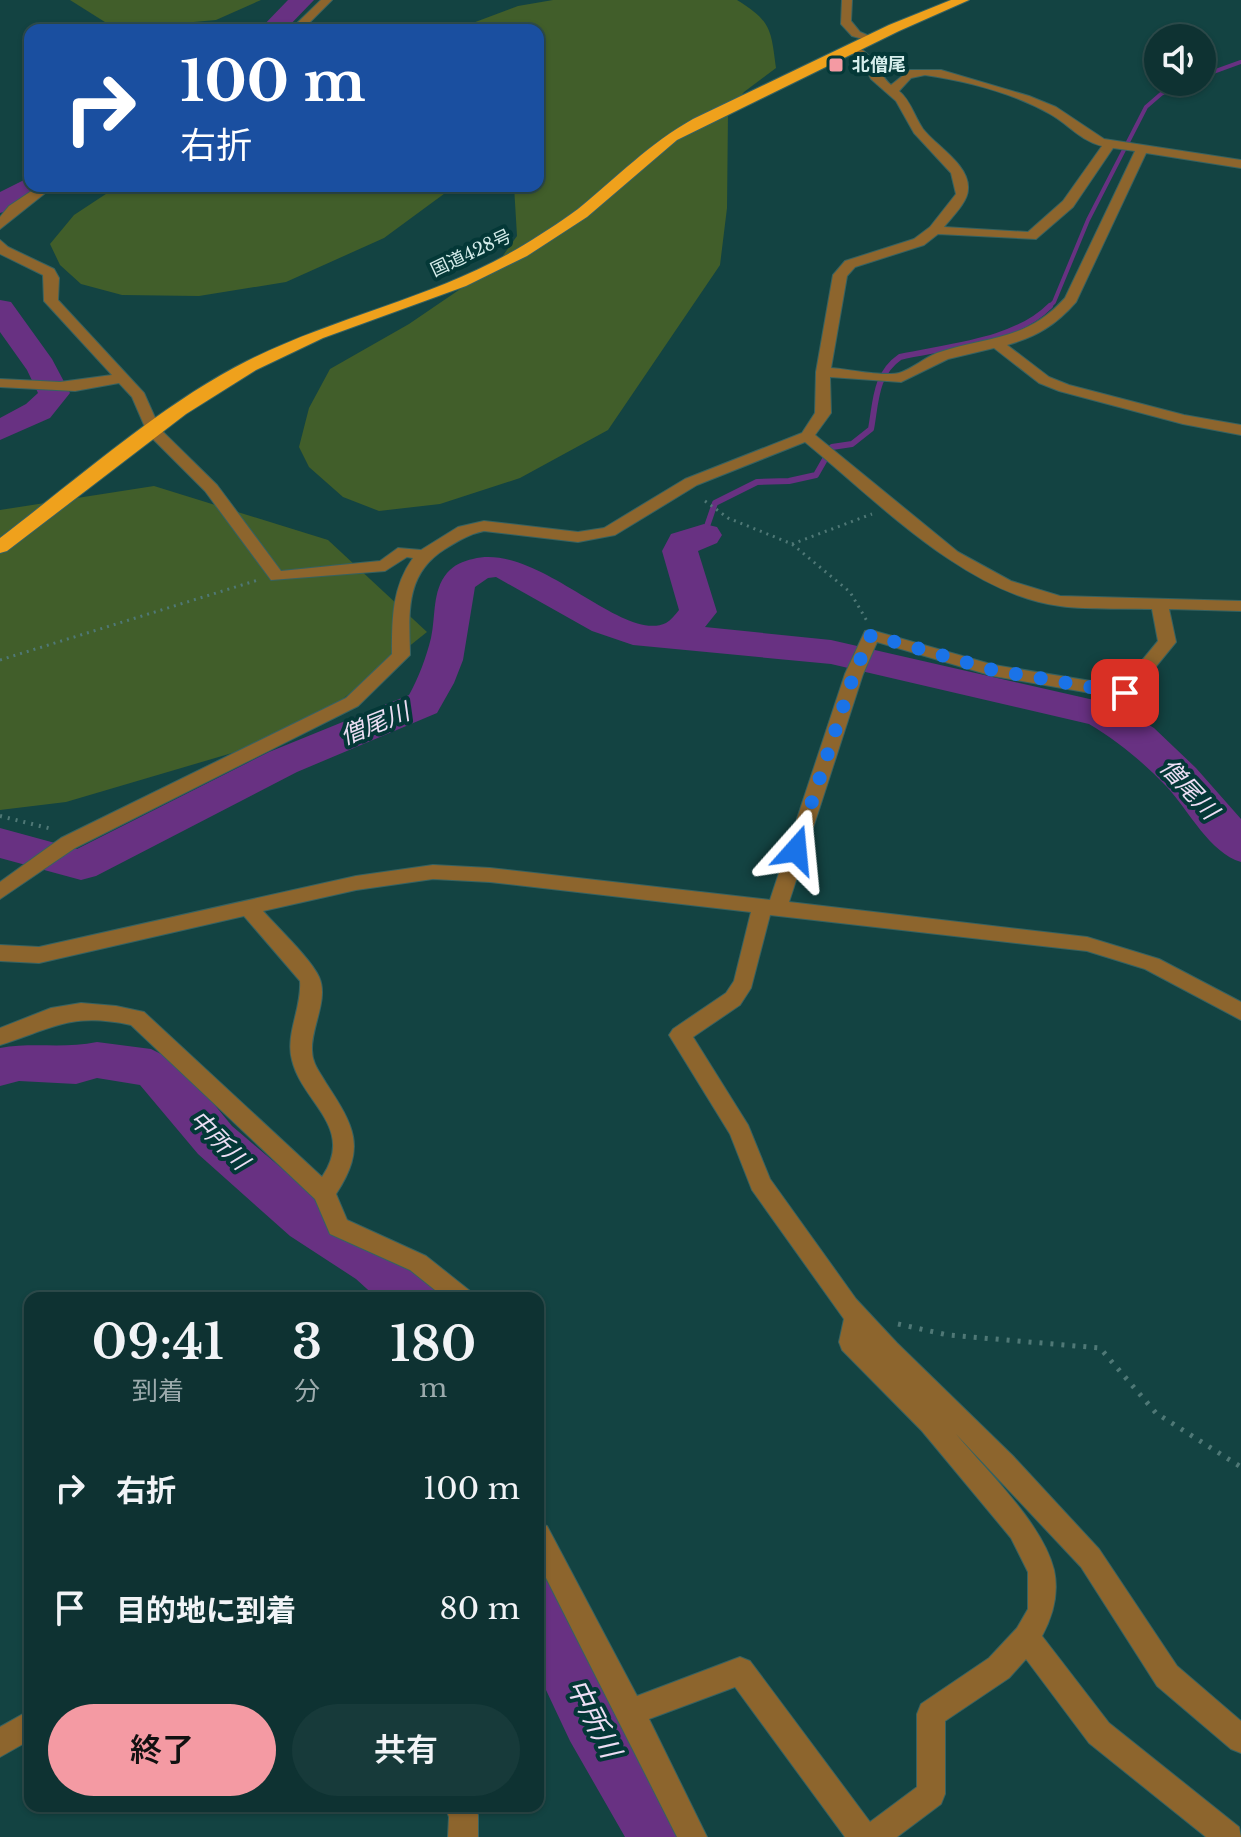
<!DOCTYPE html>
<html lang="ja">
<meta charset="utf-8">
<style>
body{margin:0;font-family:"Libre Baskerville","Noto Sans JP",serif;background:#173a3a;color:#f1f3f6;height:100vh;display:flex;flex-direction:column;font-size:30px;white-space:nowrap}
*{box-sizing:border-box;margin:0}
p{font-size:26px;color:#9baaac}
.icon{flex:none;width:44px;height:44px;fill:none;stroke:currentColor;stroke-width:2;stroke-linecap:round;stroke-linejoin:round}
.map{position:relative;flex:1;overflow:hidden}
.details{position:absolute;left:24px;top:1292px;width:520px;height:520px;display:flex;flex-direction:column;background:#0e3232;border-radius:16px;box-shadow:0 2px 6px #0004,0 0 0 2px #2e4d4d}
.details>*{flex:none}
.top-card{position:absolute;left:24px;top:24px;width:520px;height:168px;border-radius:16px;box-shadow:0 2px 6px #0004,0 0 0 2px #2e4d4d;background:#1a4fa0;color:#fff;overflow:hidden}
.tools{position:absolute;left:1144px;top:24px;display:grid;gap:16px}
.tools a{display:grid;place-items:center;width:72px;height:72px;border-radius:50%;background:#0e3232;box-shadow:0 2px 6px #0004,0 0 0 2px #2e4d4d;font-size:40px}
.pin{position:absolute;display:grid;place-items:center;width:68px;height:68px;color:#fff;margin:-34px;border-radius:16px;box-shadow:0 4px 12px #0006}
.me{position:absolute;width:88px;margin:-44px;rotate:18deg;stroke-linejoin:round;filter:drop-shadow(0 0 6px #0008)}
.turn{display:flex;align-items:center;gap:28px;height:168px;padding:0 24px;font-size:36px}
.turn .icon{width:104px;height:104px;stroke-width:2.5}
.turn b{display:block;font-size:56px;line-height:68px}
.eta{display:flex;justify-content:space-evenly;align-items:center;height:136px;text-align:center}
.eta b{font-size:48px;font-weight:600;line-height:56px}
.action{display:flex;gap:16px;margin-top:auto;padding:16px 24px}
.action a{flex:1;height:92px;border-radius:48px;background:#f49aa3;color:#111;font-size:32px;font-weight:600;line-height:92px;text-align:center}
.action a+a{background:#173a3a;color:#f1f3f6}
ul{padding:0;list-style:none}
li{display:flex;align-items:center;gap:24px;height:120px;padding:0 24px}
li div{flex:1}
li b{display:block;font-size:30px}
li em{font-style:normal}
.map>svg:first-child{display:block}
.green{fill:#415e2a}
.lines{fill:none;stroke-linecap:round;stroke-linejoin:round}
.stream-far1{stroke:#683182;stroke-width:4}
.stream{stroke:#683182;stroke-width:6}
.river{fill:#683182;fill-rule:evenodd}
.minor-casing{stroke:#366261;stroke-width:2}
.highway-casing{stroke:#366261;stroke-width:2}
.path-far2{stroke:#4f7876;stroke-width:3;stroke-dasharray:2 5;stroke-linecap:butt}
.path-far1{stroke:#4f7876;stroke-width:4;stroke-dasharray:2 6;stroke-linecap:butt}
.path{stroke:#4f7876;stroke-width:5;stroke-dasharray:3 8;stroke-linecap:butt}
.minor{fill:#8d652d;fill-rule:evenodd}
.highway{fill:#efa11c;fill-rule:evenodd}
.route{stroke:#1a73e8;stroke-width:14;stroke-dasharray:0 25.2}
.poi-dot{fill:#f49aa3;stroke:#043837;stroke-width:3}
.labels{text-anchor:middle;stroke-width:8;stroke-linejoin:round;paint-order:stroke}
.far-poi-label{font-size:18px;font-weight:bold;fill:#d6eeec;stroke:#043837;text-anchor:start}
.far-street-label{font-size:18px;fill:#d6eeec;stroke:#043837}
.water-label{font-size:24px;font-style:italic;fill:#ecdef4;stroke:#043837}
.near-water-label{font-size:28px;font-style:italic;fill:#ecdef4;stroke:#043837}
</style>
<div class="map">
<svg width="1241" height="1837" viewBox="0 0 1241 1837">
<rect width="100%" height="100%" fill="#134342"/>
<g class="green">
<path d="M70 0H261L216 20 116 29Z"/>
<path d="M553 0H737C771 21 771 29 776 68L744 92 728 112 727 208 720 265 608 430 520 478 440 504 379 511 343 497 309 467 299 447 309 408 330 369 409 324 497 264 517 236 514 186H538V30H454L518 6Z"/>
<path d="M118 186H460L452 188 384 238 286 282 199 296 122 295 81 284 60 265 50 244 74 215Z"/>
<path d="M154 486 328 540 427 632 300 733 66 802 0 810V510Z"/>
</g>
<g class="lines">
<g class="stream-far1">
<path d="M1202 76 1241 62"/>
<path d="M1048 308 1054 302 1088 220 1146 107 1161 94 1186 82"/>
</g>
<path class="stream" d="M704 535 715 503 757 482 789 481 816 475 832 447 852 444 871 429C876 402 875 374 900 357 949 346 1014 342 1050 306"/>
<g class="river">
<path d="M288 0H314L285 30H259Z"/>
<path d="M30 177V186H43C34 198 15 209 0 213V192Z"/>
<path d="M0 300 11 302 52 359 70 393 50 418 0 440V418L26 404 38 393 27 370 0 332Z"/>
<path d="M704 524 717 527 722 535 717 543 698 551 717 612 705 627 831 640 1116 705 1154 728 1196 768 1241 819V862C1210 853 1189 811 1167 787 1143 762 1119 742 1089 724L831 664 633 645 592 631 496 577 488 578 475 587 463 660 454 683 437 713 297 772 96 876 81 880 0 858V828L77 849 269 752 409 695C419 677 426 658 431 638 436 616 432 591 447 573 454 565 463 561 473 559 538 542 622 644 666 623 671 620 675 615 679 610L662 551 671 534Z"/>
<path d="M97 1042 151 1049 181 1064 232 1126 326 1206 392 1247 431 1282 439 1298H377L356 1279 290 1236 198 1154 140 1085 97 1078 76 1084 19 1081 0 1086V1048C32 1042 65 1049 97 1042Z"/>
<path d="M538 1565 559 1574 598 1667 684 1814 693 1837H625L570 1741 538 1673Z"/>
</g>
<defs>
<g id="minor">
<path d="M321 0H332L302 30H290Z"/>
<path d="M842 0H852L851 21 860 32 874 38V42L852 36 841 24Z"/>
<path d="M849 47C871 45 877 73 891 85L910 70H941L1029 96 1056 107 1104 139 1241 160V168L1146 153 1076 302C1056 325 1036 337 1007 345L1049 377 1069 385 1184 415 1241 425V435L1183 424 1059 391 1039 383 994 348 948 359 901 382 830 377 831 413 815 435 958 552 1011 581 1060 596 1241 601V611L1169 609 1176 642 1131 697 1125 699 993 676 877 642 863 674 789 902 1087 937 1159 959 1241 1002V1020L1145 969 1087 951 770 915 751 988 740 1005 693 1037 748 1125 770 1179 856 1299 897 1343 1013 1456 1099 1549 1177 1666 1241 1721V1753L1231 1749 1157 1686 1081 1567 956 1434C986 1470 1043 1524 1054 1570 1059 1593 1053 1616 1042 1636L1109 1723 1239 1827 1241 1837H1206L1089 1743 1026 1659 1009 1678 945 1721V1794L941 1804 897 1837H845L735 1687 649 1719 707 1837H677L538 1562V1523L547 1526 637 1696 740 1657 750 1661 870 1822 917 1787V1714L921 1704 989 1658 1017 1628 1028 1609V1572L1011 1538 922 1431 842 1350 839 1342 844 1319 752 1190 730 1134 669 1035 673 1029 726 993 734 981 751 912 490 882 433 879 356 890 263 911C277 927 311 959 319 977 329 999 311 1027 312 1050 312 1063 319 1071 326 1083 354 1126 367 1147 336 1194L347 1220 426 1256 470 1291 474 1298H445L410 1270 330 1234 315 1199 131 1025C71 1012 54 1028 0 1045V1028L51 1008 81 1003 116 1006 144 1012 322 1177C356 1127 302 1103 292 1060 285 1034 302 1008 300 981L244 916 39 963 0 961V945L39 947 356 876 433 865 490 868 770 900 845 674 865 631 871 630 994 665 1121 686 1158 641 1152 609C1121 608 1089 610 1060 606 966 594 876 500 805 442L697 485 615 535 578 542 484 531C469 534 458 541 445 549 405 574 409 612 410 655L358 706 75 848 0 899V882L61 838 346 698 392 654C392 619 392 587 413 558L407 557 385 571 271 580 205 491 148 434 132 397 119 383 75 391 0 387V379L60 382 112 375 44 301 43 275 0 254V240L8 247 54 269 59 278 58 300 144 393 160 429 217 485 281 571 380 561 398 548 421 550 458 527 484 521 578 532 604 528 685 479 802 433 815 413 816 372 833 275 845 261 914 239 930 227 956 194 951 173 914 133 896 101 871 79 862 61 849 51ZM925 75C966 81 1013 93 1050 114 1068 124 1081 141 1102 146L1063 201 1028 232 944 227C952 217 968 202 968 189 970 165 936 146 923 129 914 116 911 101 899 91L911 78ZM1113 148 1135 151 1065 298C1027 341 987 336 937 353 924 358 912 369 899 373 885 377 847 369 831 368L847 276 855 267 924 245 938 234 1036 239 1073 207Z"/>
<path d="M39 186H54L0 229V217L9 206Z"/>
<path d="M30 1710V1740L0 1757V1727Z"/>
<path d="M445 1806H475L478 1815V1837H448L449 1817Z"/>
</g>
<path id="highway" d="M951 0H969L899 31 677 140 587 217 527 256 466 286 323 338 256 370 186 414 7 551 0 553V538C76 480 163 403 247 361 334 317 433 298 517 249 537 237 559 223 578 209 616 178 650 143 693 119L889 25Z"/>
</defs>
<use href="#minor" class="minor-casing"/>
<use href="#highway" class="highway-casing"/>
<g class="path-far2">
<path d="M705 501 728 518 792 544 850 592 867 621"/>
<path d="M792 544 872 514"/>
<path d="M0 660 258 580"/>
</g>
<path class="path-far1" d="M0 816 52 829"/>
<path class="path" d="M898 1324 948 1335 1100 1348 1156 1413 1241 1467"/>
<use href="#minor" class="minor"/>
<use href="#highway" class="highway"/>
</g>
<g class="lines">
<path class="route" d="M796 850 854 674 871 635 993 670 1125 693"/>
</g>
<rect class="poi-dot" x="828" y="57" width="16" height="16" rx="4"/>
<g class="labels">
<g class="far-poi-label">
<text x="852" y="71">北僧尾</text>
</g>
<g class="far-street-label">
<text transform="translate(471 253) rotate(-25)" y="6">国道428号</text>
</g>
<g class="water-label">
<text transform="translate(375 724) rotate(-22)" y="8">僧尾川</text>
<text transform="translate(1189 789) rotate(47)" y="8">僧尾川</text>
<text transform="translate(219 1140) rotate(45)" y="8">中所川</text>
</g>
<g class="near-water-label">
<text transform="translate(594 1718) rotate(63)" y="10">中所川</text>
</g>
</g>
</svg>
<div class="tools">
<a><svg class="icon" aria-label="sound" viewBox="0 0 24 24"><path d="M4 9h4l5-4v14l-5-4H4zM17 9q2 3 0 6"/></svg></a>
</div>
<div class="pin" style="left:1125px;top:693px;background:#d93025"><svg class="icon" aria-label="arrive" viewBox="0 0 24 24"><path d="M6 21V4h12l-3 4 3 4H6"/></svg></div>
<svg class="me" style="left:796px;top:850px" viewBox="-20 -20 40 40"><path d="M0-17L14 15 0 8-14 15z" fill="#1a73e8" stroke="#fff" stroke-width="4"/></svg>
<div class="top-card">
<div class="turn"><svg class="icon" aria-label="right" viewBox="0 0 24 24"><path d="M7 20v-9h11M14 6l5 5-5 5"/></svg><div><b>100 m</b>右折</div></div>
</div>
<section class="details">
<div class="eta">
<div><b>09:41</b><p>到着</p></div>
<div><b>3</b><p>分</p></div>
<div><b>180</b><p>m</p></div>
</div>
<ul>
<li><svg class="icon" aria-label="right" viewBox="0 0 24 24"><path d="M7 20v-9h11M14 6l5 5-5 5"/></svg><div><b>右折</b></div><em>100 m</em></li>
<li><svg class="icon" aria-label="arrive" viewBox="0 0 24 24"><path d="M6 21V4h12l-3 4 3 4H6"/></svg><div><b>目的地に到着</b></div><em>80 m</em></li>
</ul>
<div class="action"><a>終了</a><a>共有</a></div>
</section>
</div>
